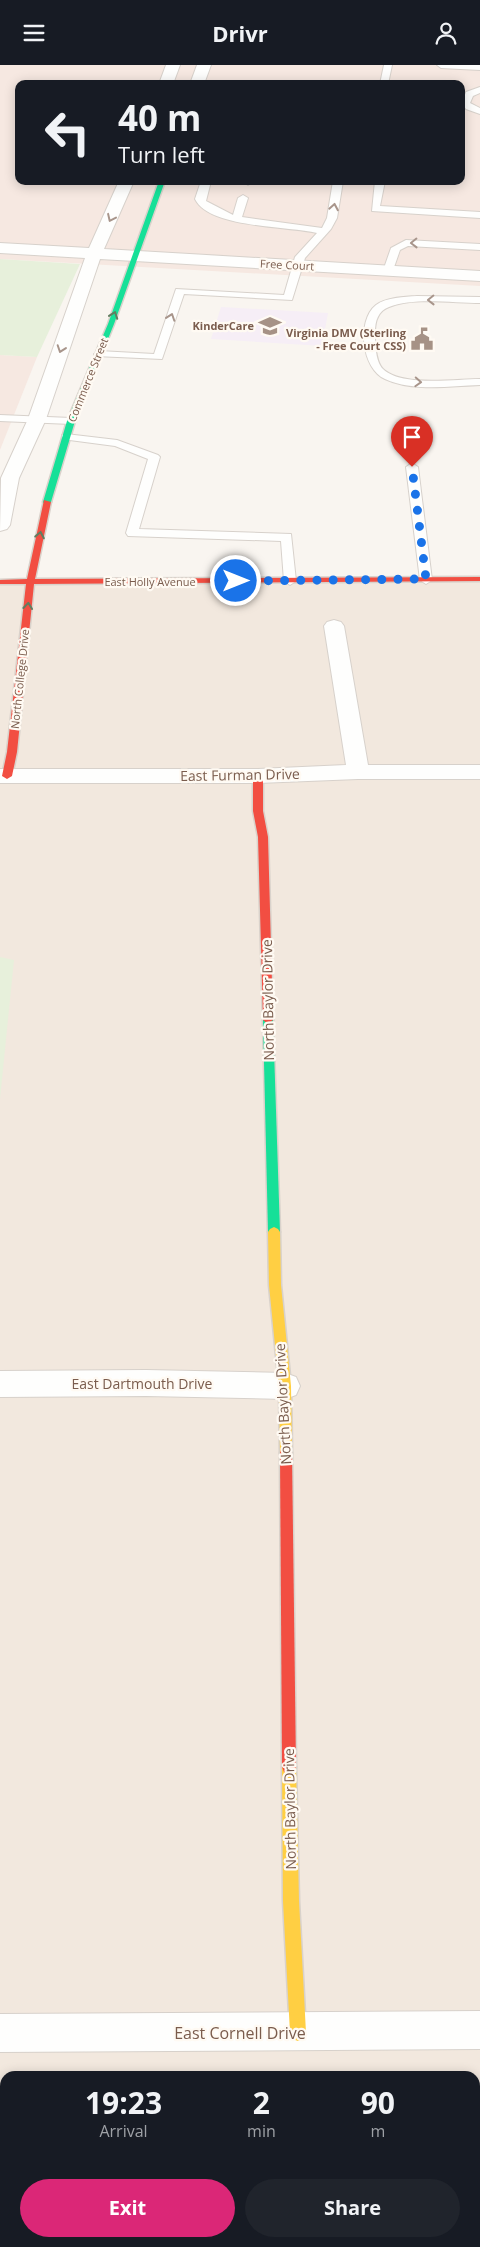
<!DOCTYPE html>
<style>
body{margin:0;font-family:"Open Sans",sans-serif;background:#20242c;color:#f1f3f6;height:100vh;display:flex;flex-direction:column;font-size:19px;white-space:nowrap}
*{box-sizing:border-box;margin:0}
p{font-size:16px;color:#9ea1a6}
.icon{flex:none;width:28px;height:28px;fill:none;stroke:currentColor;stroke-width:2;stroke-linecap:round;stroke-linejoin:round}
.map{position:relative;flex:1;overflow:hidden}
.drawer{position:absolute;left:0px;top:2006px;width:480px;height:176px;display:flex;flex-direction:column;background:#171b24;border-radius:15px 15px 0 0;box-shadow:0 2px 12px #0003}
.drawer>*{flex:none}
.guide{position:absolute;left:15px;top:15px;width:450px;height:105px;border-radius:10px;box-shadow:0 2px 12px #0003;background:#171b24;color:#f1f3f6;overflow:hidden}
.pin{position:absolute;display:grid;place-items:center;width:42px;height:42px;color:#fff;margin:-51px -21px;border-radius:50% 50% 50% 0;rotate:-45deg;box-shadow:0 0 5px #0007}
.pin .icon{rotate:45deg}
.me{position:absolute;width:55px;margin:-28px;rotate:90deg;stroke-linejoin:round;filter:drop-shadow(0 0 4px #0008)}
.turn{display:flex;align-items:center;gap:18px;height:105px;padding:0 20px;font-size:22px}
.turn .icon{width:65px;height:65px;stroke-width:2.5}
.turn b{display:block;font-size:35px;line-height:42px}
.eta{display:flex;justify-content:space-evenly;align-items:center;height:85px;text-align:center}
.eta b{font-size:30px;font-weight:700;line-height:35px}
.action{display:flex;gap:10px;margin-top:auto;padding:10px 20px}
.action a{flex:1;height:58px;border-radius:30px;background:#db2777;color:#fff;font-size:20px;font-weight:700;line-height:58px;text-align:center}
.action a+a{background:#20242c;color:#f1f3f6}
header{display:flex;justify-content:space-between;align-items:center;height:65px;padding:0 20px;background:#171b24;font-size:22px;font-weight:700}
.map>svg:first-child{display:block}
.residential{fill:#f2e8de;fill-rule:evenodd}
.commercial{fill:#f6e8e1;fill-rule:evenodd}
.education{fill:#f6eef6}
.green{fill:#e7f0db}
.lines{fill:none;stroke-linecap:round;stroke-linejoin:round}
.lane-casing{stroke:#d7d1cb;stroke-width:2}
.street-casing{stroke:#d7d1cb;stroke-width:2}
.fast-casing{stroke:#d9d2cb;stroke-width:3}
.slow-casing{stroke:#d9d2cb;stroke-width:3}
.jam-casing{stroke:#d9d2cb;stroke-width:3}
.lane{fill:#fefefd;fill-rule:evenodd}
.street{fill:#fefefd;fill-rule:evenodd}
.fast{fill:#16e098;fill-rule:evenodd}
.slow{fill:#ffcf43;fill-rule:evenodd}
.jam{fill:#f24e42;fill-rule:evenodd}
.oneway{stroke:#a8958b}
.oneway2{stroke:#617d60}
.route{stroke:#1a73e8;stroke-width:9;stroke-dasharray:0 16.2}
.labels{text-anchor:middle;stroke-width:4.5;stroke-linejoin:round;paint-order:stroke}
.far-street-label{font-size:11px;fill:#7a5c4d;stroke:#fffaf3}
.far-poi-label{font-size:11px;font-weight:bold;fill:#7a5c4d;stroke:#fffaf3;text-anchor:end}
.street-label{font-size:14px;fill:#7a5c4d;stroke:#fffaf3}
.near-street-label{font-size:16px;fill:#7a5c4d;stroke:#fffaf3}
</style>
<header><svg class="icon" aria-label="menu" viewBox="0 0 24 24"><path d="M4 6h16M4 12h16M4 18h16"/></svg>Drivr<svg class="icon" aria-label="person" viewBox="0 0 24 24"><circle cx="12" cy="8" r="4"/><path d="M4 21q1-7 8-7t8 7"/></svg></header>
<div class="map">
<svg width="480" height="2182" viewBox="0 0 480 2182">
<rect width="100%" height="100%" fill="#f9f5f0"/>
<path class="residential" d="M480 514V2182H0V517ZM5 2011H475V2178H5Z"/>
<g class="commercial">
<path d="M0 0H480V221L0 194ZM19 19H461V116H19Z"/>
<path d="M0 290 37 292 0 385Z"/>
</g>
<path class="education" d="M221 242 328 248 322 281 211 274Z"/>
<g class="green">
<path d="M0 194 80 199 37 292 0 290Z"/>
<path d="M0 892 14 895 0 1034Z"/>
</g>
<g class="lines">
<defs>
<g id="lane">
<path d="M384 0H392L388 19H380Z"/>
<path d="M437 0H480V5L441 3Z"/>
<path d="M480 22V28L473 31 470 38 480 43V49L466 44 462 38 466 27Z"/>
<path d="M201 116H211L206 136 233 150 238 133 243 130 248 133 242 152 322 163 327 153 333 116H343L337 153 331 164 305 193 292 235 184 229 162 294 95 291 94 289 99 286 154 289 176 224 284 230 295 192 317 168C287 161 209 163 195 134Z"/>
<path d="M243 116H253V117L248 120Z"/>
<path d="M375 116H385L380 141 480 147V153L372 146Z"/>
<path d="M406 175 480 179V185L408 181 400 185 392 208H384L383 206 391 183Z"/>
<path d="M417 231 480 232V238C454 238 413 232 389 242 378 246 375 256 375 267 375 277 375 296 383 304 401 322 456 314 480 314V320C450 321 413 327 385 314 362 304 356 256 376 240 387 232 404 232 417 231Z"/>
<path d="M0 350 71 353 77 356 71 359 0 356Z"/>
<path d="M66 369 117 375 158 390 160 392 139 464 291 469 296 516 290 520 284 516 281 476 128 471 126 468 148 394 115 381 62 374V370Z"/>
<path d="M412 398 418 402 432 515 426 519 420 515 406 402Z"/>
</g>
<g id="street">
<path d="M166 0H180L173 19H159Z"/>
<path d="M197 0H211L204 19H190Z"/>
<path d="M119 116H134L104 184 480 206V216L100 194 46 354 19 413 10 460 7 464 0 466 1 413 28 354 85 193 0 188V178L89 183Z"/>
<path d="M334 555 341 557 344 561 368 700H480V714H358L258 718H0V704H258L346 700 324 561 327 557Z"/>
<path d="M146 1305 285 1308 296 1312 300 1321 296 1330 285 1334 146 1331 0 1332V1306Z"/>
<path d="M480 1946V1984L0 1987V1949Z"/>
</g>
<g id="fast">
<path d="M159 116H165L114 259 75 356 51 437 44 439 43 437 67 356 108 259Z"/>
<path d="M268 951 273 955 280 1167 278 1170H270L268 1167 263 955Z"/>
</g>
<g id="slow">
<path d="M274 1162 278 1164 280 1167 281 1220 291 1321 292 1388 291 1392 286 1394 281 1392 280 1388 279 1321 269 1220 268 1167 270 1164Z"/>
<path d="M289 1695 294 1697 296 1702 299 1836 306 1968 304 1974 298 1976 292 1974 290 1968 283 1836 282 1702 284 1697Z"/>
</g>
<g id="jam">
<path d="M44 435 51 437 35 514 480 512V516L34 519 17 687 12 711 7 714 2 711 7 687 26 519H0V515L27 514Z"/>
<path d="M258 708 263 711V746L268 772 273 955 268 959 263 955 258 772 253 746V711Z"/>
<path d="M286 1382 291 1384 292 1388 296 1702 294 1707 289 1709 284 1707 282 1702 280 1388 281 1384Z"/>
</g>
</defs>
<use href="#lane" class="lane-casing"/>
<use href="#street" class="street-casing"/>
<use href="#fast" class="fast-casing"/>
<use href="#slow" class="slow-casing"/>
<use href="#jam" class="jam-casing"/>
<use href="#lane" class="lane"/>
<use href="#street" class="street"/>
<use href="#fast" class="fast"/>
<use href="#slow" class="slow"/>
<use href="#jam" class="jam"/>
</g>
<defs><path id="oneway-chevron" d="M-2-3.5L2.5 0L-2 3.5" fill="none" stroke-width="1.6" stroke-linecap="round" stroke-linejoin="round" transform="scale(1.25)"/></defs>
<g class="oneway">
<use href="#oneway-chevron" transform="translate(334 142) rotate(-80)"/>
<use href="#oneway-chevron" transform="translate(111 153) rotate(115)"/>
<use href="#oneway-chevron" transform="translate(414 178) rotate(179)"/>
<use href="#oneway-chevron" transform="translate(431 235) rotate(179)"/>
<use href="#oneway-chevron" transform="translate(171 252) rotate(-71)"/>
<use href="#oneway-chevron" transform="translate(61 284) rotate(109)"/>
<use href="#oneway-chevron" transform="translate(418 317) rotate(3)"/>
</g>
<g class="oneway2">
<use href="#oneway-chevron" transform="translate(114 250) rotate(-70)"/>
<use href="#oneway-chevron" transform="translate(40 470) rotate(-79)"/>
<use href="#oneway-chevron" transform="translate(28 541) rotate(-84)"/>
</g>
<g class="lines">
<path class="route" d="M236 516 426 514 412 402"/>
</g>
<defs>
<symbol id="school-bare" viewBox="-9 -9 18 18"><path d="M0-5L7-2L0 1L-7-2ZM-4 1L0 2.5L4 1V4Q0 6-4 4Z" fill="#a69286" stroke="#fffaf3" stroke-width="2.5" paint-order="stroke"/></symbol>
<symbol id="civic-bare" viewBox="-9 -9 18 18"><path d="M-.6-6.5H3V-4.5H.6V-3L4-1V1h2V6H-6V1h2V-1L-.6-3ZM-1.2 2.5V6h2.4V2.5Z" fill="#a69286" stroke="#fffaf3" stroke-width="2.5" paint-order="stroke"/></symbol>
</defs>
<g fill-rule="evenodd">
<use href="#school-bare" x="254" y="245" width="32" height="32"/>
<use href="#civic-bare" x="406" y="258" width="32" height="32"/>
</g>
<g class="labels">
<g class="far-street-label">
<text transform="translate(287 200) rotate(3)" y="4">Free Court</text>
<text transform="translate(88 315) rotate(-68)" y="4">Commerce Street</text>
<text x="150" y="521">East Holly Avenue</text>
<text transform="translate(20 614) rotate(-84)" y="4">North College Drive</text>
</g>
<g class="far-poi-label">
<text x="254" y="265">KinderCare</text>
<text x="406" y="272">Virginia DMV (Sterling<tspan x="406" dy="13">- Free Court CSS)</tspan></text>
</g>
<g class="street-label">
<text transform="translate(240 710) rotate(-1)" y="5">East Furman Drive</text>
<text transform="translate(268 935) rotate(-91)" y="5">North Baylor Drive</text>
<text x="142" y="1324">East Dartmouth Drive</text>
<text transform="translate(283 1339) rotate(-93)" y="5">North Baylor Drive</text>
<text transform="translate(290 1744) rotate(-91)" y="5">North Baylor Drive</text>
</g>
<g class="near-street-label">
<text x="240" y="1974">East Cornell Drive</text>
</g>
</g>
</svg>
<div class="pin" style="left:412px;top:402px;background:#d93025"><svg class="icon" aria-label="arrive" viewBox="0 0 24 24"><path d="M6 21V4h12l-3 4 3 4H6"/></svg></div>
<svg class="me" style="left:236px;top:516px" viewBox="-20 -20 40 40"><circle r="17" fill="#1a73e8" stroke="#fff" stroke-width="3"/><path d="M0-11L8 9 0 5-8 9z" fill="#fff"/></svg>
<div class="guide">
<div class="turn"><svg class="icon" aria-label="left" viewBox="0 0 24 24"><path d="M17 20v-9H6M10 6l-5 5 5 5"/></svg><div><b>40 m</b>Turn left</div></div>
</div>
<section class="drawer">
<div class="eta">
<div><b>19:23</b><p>Arrival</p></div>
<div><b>2</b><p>min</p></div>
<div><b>90</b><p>m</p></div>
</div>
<div class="action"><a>Exit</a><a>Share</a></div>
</section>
</div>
